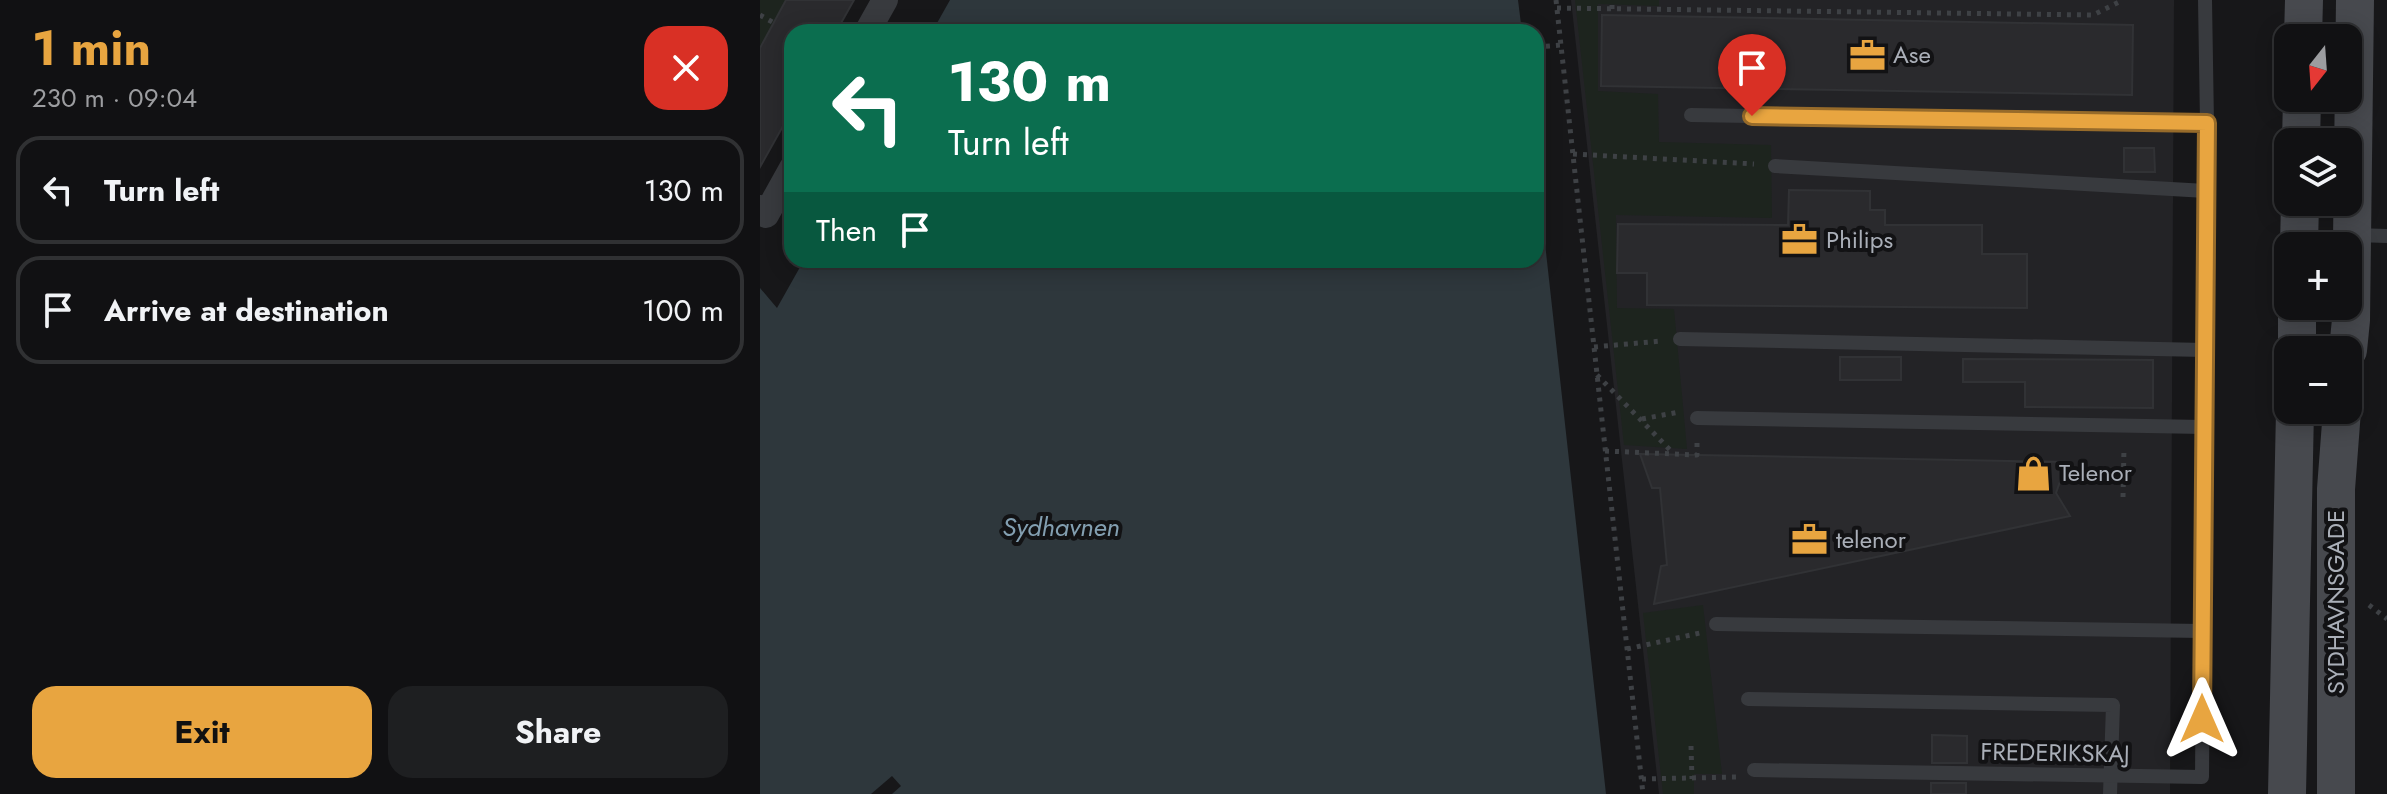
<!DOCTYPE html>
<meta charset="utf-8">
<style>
body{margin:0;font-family:Jost,sans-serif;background:#1e1f21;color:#f1f3f6;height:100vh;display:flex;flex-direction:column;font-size:30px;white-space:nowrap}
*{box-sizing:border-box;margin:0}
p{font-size:26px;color:#9c9da0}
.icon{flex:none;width:44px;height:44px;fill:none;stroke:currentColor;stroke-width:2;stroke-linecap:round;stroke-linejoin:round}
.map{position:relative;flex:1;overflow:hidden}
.details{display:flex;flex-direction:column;background:#111113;width:760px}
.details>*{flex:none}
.top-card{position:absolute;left:24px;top:24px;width:760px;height:244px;border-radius:24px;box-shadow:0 4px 20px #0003,0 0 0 2px #303133;background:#0b6e4f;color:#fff;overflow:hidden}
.needle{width:52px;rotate:197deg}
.buttons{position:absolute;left:1514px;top:24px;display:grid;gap:16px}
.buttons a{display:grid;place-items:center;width:88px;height:88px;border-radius:16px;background:#111113;box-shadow:0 4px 20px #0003,0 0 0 2px #303133;font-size:40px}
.pin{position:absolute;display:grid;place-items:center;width:68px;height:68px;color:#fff;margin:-82px -34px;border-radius:50% 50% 50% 0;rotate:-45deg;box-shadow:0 0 8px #0007}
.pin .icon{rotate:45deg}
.me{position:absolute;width:88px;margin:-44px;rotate:0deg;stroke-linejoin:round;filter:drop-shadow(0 0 6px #0008)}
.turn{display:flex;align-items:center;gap:28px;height:168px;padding:0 32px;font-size:36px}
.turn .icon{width:104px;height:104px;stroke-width:2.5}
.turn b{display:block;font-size:56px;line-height:68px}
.then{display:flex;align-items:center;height:76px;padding:0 32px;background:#0003;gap:16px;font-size:30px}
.round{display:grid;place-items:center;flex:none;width:84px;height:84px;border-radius:24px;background:#1e1f21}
.overview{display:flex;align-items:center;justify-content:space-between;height:136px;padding:0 32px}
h1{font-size:48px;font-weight:700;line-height:60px;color:#e8a540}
.button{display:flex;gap:16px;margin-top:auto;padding:16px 32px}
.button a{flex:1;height:92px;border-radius:24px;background:#e8a540;color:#111;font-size:32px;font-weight:700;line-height:92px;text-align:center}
.button a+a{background:#1e1f21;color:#f1f3f6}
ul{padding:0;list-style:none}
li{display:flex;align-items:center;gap:24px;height:108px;margin:0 16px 12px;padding:0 16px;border:4px solid #303133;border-radius:24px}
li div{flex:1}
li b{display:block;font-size:30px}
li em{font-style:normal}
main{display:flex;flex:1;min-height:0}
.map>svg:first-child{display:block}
.built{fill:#232326}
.green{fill:#1d241e}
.water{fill:#2e373c}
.pier{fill:#171719}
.building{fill:#2a2a2d;stroke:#313235;stroke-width:2}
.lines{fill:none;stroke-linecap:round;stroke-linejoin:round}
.path{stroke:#3e4145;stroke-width:5;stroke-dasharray:4 6;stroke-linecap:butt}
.lane{stroke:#383a3e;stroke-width:14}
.street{stroke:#383a3e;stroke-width:26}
.secondary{stroke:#47494e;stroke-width:38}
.route-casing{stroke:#976b2a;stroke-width:20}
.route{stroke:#e8a540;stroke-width:14}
.labels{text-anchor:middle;stroke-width:8;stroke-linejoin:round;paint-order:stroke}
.poi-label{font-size:24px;fill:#aaafb8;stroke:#121214;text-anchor:start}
.street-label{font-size:24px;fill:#aaafb8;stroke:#121214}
.water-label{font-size:26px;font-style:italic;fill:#839fb1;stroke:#121214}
</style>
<main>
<section class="details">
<div class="overview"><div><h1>1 min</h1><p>230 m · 09:04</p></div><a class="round" style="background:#d93025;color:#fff"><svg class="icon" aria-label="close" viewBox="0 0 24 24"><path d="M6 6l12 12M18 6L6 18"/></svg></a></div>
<ul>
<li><svg class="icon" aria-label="left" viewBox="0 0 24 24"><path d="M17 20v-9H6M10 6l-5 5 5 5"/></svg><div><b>Turn left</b></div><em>130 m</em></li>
<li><svg class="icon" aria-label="arrive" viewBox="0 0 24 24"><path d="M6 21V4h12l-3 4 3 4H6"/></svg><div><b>Arrive at destination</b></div><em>100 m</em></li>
</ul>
<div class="button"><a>Exit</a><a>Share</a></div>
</section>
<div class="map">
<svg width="1627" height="794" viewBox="0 0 1627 794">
<rect width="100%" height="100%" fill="#171719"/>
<path class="built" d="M811 0H1414L1410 794H899Z"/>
<g class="green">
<path d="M0 0H26L0 48Z"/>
<path d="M815 0H899V6L838 4V91L898 94 899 142 1011 145 1012 218 856 215 857 308 914 309 927 449 864 445Z"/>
<path d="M943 605 962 774H934V794H903L883 613Z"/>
</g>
<g class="water">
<path d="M190 0H758L762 32H172Z"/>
<path d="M776 162 846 794H0V288L17 308 44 260H776Z"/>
</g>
<path class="pier" d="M132 776 141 786 132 794H111Z"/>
<g class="building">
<path d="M26 0H94L76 32H32V110L0 167V48Z"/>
<path d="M842 15 1373 25 1372 95 841 86Z"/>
<path d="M1364 148H1394L1395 172H1364Z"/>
<path d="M1029 190 1110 191V210H1125V225H1222V254H1267V308L887 305V273H857L858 224 1028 225Z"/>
<rect x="1080" y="357" width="61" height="23"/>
<path d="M1203 359 1393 360V408L1265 407V382H1203Z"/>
<path d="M880 454 1307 462 1296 493 1310 516 894 604 901 566 907 565 900 488H892Z"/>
<path d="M1172 735 1207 736V763H1172Z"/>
<rect x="1171" y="783" width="35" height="11"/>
</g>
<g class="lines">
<g class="path">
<path d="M796 0 883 794"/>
<path d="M797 8 1333 15 1363 0"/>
<path d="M852 9V0"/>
<path d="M0 15 14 23"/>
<path d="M736 30 737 32"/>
<path d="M776 47 801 45"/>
<path d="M813 154 994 164"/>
<path d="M834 347 901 341"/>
<path d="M837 375 913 453"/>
<path d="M882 419 919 412"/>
<path d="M845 451 937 455V440"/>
<path d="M1363 497 1364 447"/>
<path d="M1609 605 1627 619"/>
<path d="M867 649 940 633"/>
<path d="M931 746 932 779"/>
<path d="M882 779 976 777"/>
</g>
<g class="lane">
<path d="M931 115 1447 123"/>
<path d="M1015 166 1446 191"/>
<path d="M1595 235 1627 236"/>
<path d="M920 339 1445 350"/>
<path d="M937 418 1444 427"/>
<path d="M956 624 1442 631"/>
<path d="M988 699 1353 705 1350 794"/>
<path d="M994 770 1442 777 1447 123 1445 0"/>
</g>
<g class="street">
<path d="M107 32 125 0"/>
<path d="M0 208 6 215 32 168"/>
</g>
<g class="secondary">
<path d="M1543 38 1544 0"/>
<path d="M1541 142 1542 98"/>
<path d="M1539 246 1540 202"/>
<path d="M1537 350V306"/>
<path d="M1588 350 1591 320 1595 0"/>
<path d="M1527 794 1535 410"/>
<path d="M1576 794V489L1582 410"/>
</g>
</g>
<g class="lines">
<defs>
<path id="route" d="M992 116 1447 123 1442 719"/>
</defs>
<use href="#route" class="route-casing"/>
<use href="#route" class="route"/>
</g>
<defs>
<symbol id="office-bare" viewBox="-9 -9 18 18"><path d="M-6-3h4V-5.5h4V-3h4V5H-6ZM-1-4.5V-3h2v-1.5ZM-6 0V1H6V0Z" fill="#e8a540" stroke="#121214" stroke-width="2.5" paint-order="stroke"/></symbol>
<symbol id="shop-bare" viewBox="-9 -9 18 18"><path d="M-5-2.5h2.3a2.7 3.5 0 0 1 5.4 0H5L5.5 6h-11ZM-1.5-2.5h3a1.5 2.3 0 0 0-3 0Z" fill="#e8a540" stroke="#121214" stroke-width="2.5" paint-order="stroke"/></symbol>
</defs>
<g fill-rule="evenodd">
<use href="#office-bare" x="1082" y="30" width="51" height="51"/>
<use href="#office-bare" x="1014" y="214" width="51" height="51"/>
<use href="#shop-bare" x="1248" y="448" width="51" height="51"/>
<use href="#office-bare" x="1024" y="514" width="51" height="51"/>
</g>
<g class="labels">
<g class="poi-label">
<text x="1133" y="63">Ase</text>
<text x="1066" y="248">Philips</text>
<text x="1299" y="481">Telenor</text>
<text x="1076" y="548">telenor</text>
</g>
<g class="street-label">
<text transform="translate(1576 602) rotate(-90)" y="8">SYDHAVNSGADE</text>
<text transform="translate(1295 753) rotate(1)" y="8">FREDERIKSKAJ</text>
</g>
<g class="water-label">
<text x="301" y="536">Sydhavnen</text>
</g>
</g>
</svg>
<div class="buttons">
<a><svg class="needle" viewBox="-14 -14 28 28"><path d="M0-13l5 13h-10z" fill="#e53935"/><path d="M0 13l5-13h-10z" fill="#9c9da0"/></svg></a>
<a><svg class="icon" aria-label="layers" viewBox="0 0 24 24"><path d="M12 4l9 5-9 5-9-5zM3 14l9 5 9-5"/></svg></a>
<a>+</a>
<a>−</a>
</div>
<div class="pin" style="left:992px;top:116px;background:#d93025"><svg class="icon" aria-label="arrive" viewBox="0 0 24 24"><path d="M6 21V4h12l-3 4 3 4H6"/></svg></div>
<svg class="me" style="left:1442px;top:719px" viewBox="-20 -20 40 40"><path d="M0-17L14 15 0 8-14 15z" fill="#e8a540" stroke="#fff" stroke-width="4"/></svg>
<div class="top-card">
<div class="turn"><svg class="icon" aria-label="left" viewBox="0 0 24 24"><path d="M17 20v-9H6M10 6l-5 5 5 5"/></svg><div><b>130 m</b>Turn left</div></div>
<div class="then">Then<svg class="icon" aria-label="arrive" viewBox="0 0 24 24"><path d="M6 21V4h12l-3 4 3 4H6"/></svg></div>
</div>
</div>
</main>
